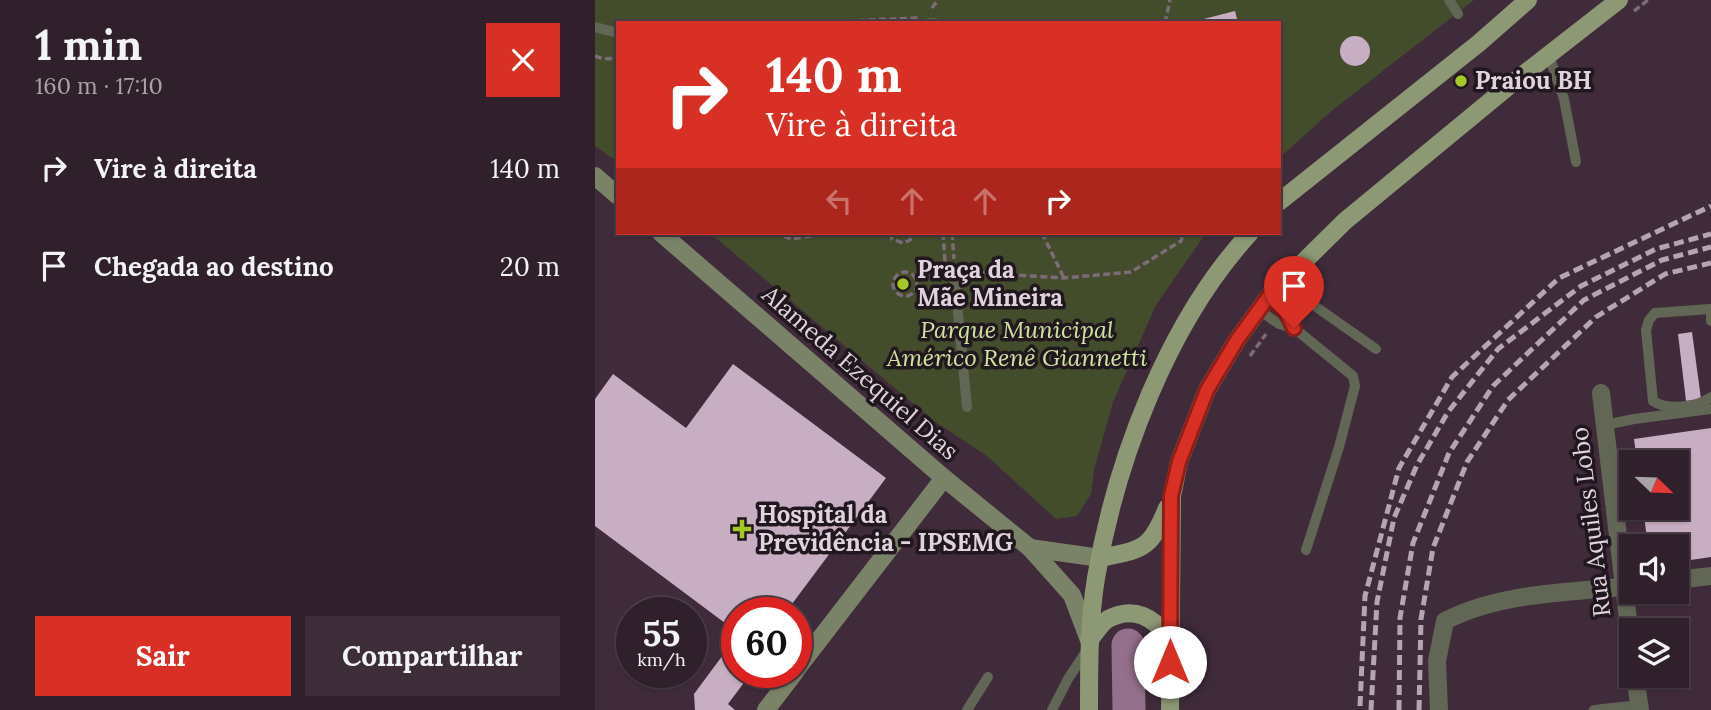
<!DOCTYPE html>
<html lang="pt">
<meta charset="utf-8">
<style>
body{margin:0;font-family:Lora,serif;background:#3c2d38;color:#f1f3f6;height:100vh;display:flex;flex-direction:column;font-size:26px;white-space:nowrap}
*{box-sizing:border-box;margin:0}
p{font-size:23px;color:#a8a3a9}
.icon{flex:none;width:38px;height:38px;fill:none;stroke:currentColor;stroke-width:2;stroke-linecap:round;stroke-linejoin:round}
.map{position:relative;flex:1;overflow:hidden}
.sheet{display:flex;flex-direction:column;background:#30202c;width:595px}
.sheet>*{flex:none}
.hud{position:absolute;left:21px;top:21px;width:665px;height:214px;border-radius:0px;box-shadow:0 2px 5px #0004,0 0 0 2px #4b3e48;background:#d93025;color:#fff;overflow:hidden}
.needle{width:46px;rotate:113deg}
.buttons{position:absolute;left:1024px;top:450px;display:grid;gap:14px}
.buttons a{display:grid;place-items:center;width:70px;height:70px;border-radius:0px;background:#30202c;box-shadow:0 2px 5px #0004,0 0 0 2px #4b3e48;font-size:35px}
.speed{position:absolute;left:21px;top:597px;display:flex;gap:14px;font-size:35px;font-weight:700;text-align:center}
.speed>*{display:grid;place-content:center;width:91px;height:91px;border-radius:50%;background:#30202c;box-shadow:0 2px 5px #0004,0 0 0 2px #4b3e48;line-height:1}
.speed small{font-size:18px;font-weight:400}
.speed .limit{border:10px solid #d22;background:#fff;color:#111}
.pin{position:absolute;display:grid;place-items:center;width:60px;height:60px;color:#fff;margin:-72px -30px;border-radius:50% 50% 50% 0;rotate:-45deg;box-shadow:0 0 7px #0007}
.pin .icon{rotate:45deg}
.me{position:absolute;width:77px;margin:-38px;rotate:0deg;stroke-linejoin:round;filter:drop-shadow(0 0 5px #0008)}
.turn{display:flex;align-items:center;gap:24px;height:147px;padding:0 35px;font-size:32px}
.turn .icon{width:91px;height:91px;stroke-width:2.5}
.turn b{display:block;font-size:49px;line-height:60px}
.lanes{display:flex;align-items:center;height:66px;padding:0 35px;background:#0003;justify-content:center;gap:35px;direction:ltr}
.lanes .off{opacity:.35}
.round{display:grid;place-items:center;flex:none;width:74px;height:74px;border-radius:0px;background:#3c2d38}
.head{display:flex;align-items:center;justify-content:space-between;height:119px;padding:0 35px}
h1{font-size:42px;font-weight:700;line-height:52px}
.primary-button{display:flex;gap:14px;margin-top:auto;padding:14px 35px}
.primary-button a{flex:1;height:80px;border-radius:0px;background:#d93025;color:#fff;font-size:28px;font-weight:700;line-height:80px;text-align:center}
.primary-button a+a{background:#3c2d38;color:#f1f3f6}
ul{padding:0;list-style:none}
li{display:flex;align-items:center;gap:21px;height:98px;padding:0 35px}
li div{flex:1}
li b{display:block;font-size:26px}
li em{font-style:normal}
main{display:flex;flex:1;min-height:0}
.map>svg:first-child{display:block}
.green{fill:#434d2c}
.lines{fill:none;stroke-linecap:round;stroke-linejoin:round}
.river{stroke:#95708c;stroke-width:33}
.building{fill:#c8aec2}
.path{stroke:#7d6b78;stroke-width:3.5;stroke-dasharray:7 3.5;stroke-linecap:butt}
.lane{stroke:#616655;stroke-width:10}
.street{stroke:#616655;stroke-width:18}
.secondary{stroke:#7a8368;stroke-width:18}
.primary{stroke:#8d9975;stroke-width:18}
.rail{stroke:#b5a5b0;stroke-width:5;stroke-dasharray:10 5;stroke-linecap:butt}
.route-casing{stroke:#8d1f18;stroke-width:18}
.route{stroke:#d93025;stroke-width:12}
.poi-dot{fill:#a4c825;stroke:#21171e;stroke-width:2.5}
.labels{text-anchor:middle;stroke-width:7;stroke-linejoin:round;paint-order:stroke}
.poi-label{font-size:24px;font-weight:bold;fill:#e1d3dd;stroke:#21171e;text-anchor:start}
.park-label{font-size:24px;font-style:italic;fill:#cee39f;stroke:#21171e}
.street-label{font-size:24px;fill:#e1d3dd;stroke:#21171e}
</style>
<main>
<section class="sheet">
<div class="head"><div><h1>1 min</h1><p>160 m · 17:10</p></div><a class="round" style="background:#d93025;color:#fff"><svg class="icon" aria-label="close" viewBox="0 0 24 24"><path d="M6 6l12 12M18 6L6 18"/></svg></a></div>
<ul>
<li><svg class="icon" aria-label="right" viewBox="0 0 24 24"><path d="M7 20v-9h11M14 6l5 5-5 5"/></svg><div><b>Vire à direita</b></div><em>140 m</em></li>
<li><svg class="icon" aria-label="arrive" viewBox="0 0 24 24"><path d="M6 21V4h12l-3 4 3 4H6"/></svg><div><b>Chegada ao destino</b></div><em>20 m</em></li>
</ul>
<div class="primary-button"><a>Sair</a><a>Compartilhar</a></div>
</section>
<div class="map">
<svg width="1116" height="710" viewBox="0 0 1116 710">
<rect width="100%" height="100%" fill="#402b3b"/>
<g class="green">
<path d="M0 0H879L739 109 684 158V23H23V162L0 146Z"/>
<path d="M115 233H611L561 305 518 402 499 470 496 494 482 516 461 519 392 456 339 421Z"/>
</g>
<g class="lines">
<path class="river" d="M533 645 534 710"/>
</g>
<g class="building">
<path d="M640 11 643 23H597V22Z"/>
<circle cx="760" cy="51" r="15"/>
<path d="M1097 332 1106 399 1091 401 1083 334Z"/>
<path d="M138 364 291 478 191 612H142V632L0 526V399L18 374 91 428Z"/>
<path d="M1116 428V557L1082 562V546H1053L1048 508H1082V462H1042L1039 439Z"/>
<path d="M142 636V672H157L133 704 140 710H100L99 694Z"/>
</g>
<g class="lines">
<g class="path">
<path d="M337 8 343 0"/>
<path d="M1039 11 1053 0"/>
<path d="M200 23 324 18"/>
<path d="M570 23 575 0"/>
<path d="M0 56 8 59 23 58"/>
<path d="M179 233 197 239 235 233"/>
<path d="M295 233 297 239 308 243 315 240 318 233"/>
<path d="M348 233 350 262"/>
<path d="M357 233 359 259"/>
<path d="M447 233 469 278"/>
<path d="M372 272 469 278 536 272 586 241 589 233"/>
<circle cx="310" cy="284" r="12"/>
<path d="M319 277 347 271"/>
<path d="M655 356 671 334"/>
</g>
<g class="lane">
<path d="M854 0 863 14"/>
<path d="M334 23H340"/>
<path d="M0 27 23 33"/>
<path d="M954 56 969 99 981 162"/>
<path d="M359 271 372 407"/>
<path d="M691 279 707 297 781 349"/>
<path d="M674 296 691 312 699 328 758 376 760 386 744 447 711 550"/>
<path d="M1115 309 1060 313 1054 320 1051 330 1058 401C1073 411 1102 407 1116 397"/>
<path d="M1116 309V321"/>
<path d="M664 310 684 324 699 328"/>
<path d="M1010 425 1039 419 1116 409"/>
<path d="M372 710 393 677"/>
<path d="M457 710 473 679 492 650"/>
<path d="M999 710 1045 705"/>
</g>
<g class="street">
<path d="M1006 393 1036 645"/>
<path d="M1082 580 1116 576"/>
<path d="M1040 676 1045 710"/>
<path d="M844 710 842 661 850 621C905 592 975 593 1036 586"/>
</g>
<g class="secondary">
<path d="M0 176 23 196"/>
<path d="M66 233 349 478 435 548 477 595 494 640"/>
<path d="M435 548 505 558"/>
<path d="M201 670 349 478"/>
<path d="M171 710 200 672"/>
</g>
<g class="primary">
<path d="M684 202 884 43 933 0"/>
<path d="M505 558C547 549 555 551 572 508"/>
<path d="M494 640C500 634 506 623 513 619 540 605 557 618 575 637"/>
<path d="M494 710C494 666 494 621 501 578 521 460 573 322 655 233"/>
<path d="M575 710 577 496 584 462 612 390 642 340 674 296 750 221 915 85 1024 0"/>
</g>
<g class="rail">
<path d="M765 706 770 596 804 468 857 377 964 278 1116 206"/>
<path d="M776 710 782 602 799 518 822 465 853 412 903 349 986 286 1061 249 1116 234"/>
<path d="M804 710 805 618 818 543 854 453 898 386 989 300 1067 260 1116 247"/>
<path d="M824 710 826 619 838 548 872 462 913 400 1001 317 1070 274 1116 263"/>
</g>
</g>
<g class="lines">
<defs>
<path id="route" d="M575 662 576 496 584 462 612 390 642 340 674 296 691 312 699 328"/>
</defs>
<use href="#route" class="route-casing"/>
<use href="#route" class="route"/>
</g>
<g class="poi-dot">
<circle cx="866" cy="81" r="7"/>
<circle cx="308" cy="284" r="7"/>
<path d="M143.5 518.5h7v7h7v7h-7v7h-7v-7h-7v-7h7z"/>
</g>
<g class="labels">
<g class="poi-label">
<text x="880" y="89">Praiou BH</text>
<text x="322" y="278">Praça da<tspan x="322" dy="28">Mãe Mineira</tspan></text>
<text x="163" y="523">Hospital da<tspan x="163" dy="28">Previdência - IPSEMG</tspan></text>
</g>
<g class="park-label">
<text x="422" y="338">Parque Municipal<tspan x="422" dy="28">Américo Renê Giannetti</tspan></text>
</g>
<g class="street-label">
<text transform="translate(265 373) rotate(41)" y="8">Alameda Ezequiel Dias</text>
<text transform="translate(996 522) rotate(-97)" y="8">Rua Aquiles Lobo</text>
</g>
</g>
</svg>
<div class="buttons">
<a><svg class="needle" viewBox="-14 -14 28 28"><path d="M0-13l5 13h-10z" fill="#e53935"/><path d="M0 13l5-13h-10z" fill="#a8a3a9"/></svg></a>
<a><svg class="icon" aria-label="sound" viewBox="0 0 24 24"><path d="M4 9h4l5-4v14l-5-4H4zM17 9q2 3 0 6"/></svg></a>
<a><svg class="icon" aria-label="layers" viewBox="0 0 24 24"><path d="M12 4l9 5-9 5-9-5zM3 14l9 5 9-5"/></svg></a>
</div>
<div class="speed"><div>55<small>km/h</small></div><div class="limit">60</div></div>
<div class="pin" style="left:699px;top:328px;background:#d93025"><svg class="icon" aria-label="arrive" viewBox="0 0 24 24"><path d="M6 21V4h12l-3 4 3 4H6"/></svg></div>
<svg class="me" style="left:575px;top:662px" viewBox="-20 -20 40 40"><circle r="19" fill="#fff"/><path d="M0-13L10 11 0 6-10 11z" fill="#d93025"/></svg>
<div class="hud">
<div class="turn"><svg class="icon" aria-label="right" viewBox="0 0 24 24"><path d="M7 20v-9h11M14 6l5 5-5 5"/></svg><div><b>140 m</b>Vire à direita</div></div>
<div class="lanes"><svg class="icon off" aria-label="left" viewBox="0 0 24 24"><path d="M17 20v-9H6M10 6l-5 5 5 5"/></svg><svg class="icon off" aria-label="ahead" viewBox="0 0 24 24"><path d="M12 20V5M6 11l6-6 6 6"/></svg><svg class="icon off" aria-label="ahead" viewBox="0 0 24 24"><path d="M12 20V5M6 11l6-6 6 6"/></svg><svg class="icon" aria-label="right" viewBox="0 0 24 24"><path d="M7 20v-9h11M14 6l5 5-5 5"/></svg></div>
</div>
</div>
</main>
